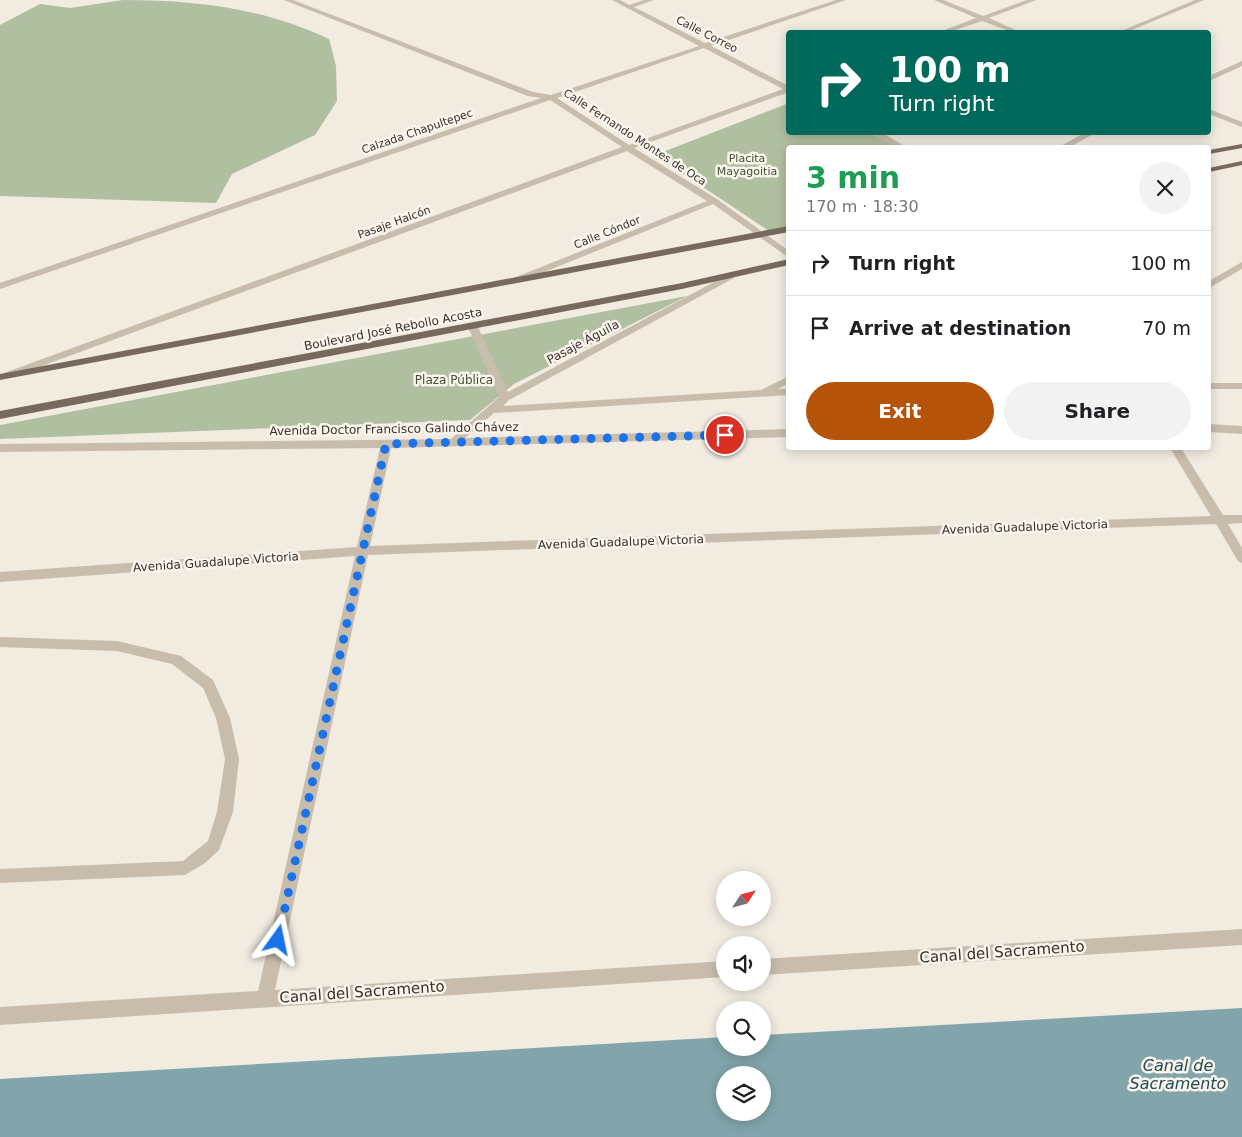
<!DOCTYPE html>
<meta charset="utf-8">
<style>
body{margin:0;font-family:"DejaVu Sans",sans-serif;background:#f2f2f2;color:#202124;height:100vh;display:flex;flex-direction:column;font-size:19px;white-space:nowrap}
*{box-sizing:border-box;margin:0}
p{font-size:16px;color:#757577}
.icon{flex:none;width:28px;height:28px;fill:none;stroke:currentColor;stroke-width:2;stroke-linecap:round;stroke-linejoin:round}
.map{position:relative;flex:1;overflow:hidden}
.details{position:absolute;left:786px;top:145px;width:425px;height:305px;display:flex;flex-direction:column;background:#fff;border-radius:5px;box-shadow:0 2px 12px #0003}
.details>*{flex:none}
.top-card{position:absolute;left:786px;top:30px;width:425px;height:105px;border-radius:5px;box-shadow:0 2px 12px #0003;background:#00695c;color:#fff;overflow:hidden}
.needle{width:32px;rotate:54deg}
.controls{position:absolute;left:716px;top:871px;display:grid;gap:10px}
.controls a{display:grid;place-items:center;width:55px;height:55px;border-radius:50%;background:#fff;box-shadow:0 2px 12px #0003;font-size:25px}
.pin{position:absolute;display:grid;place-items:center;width:42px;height:42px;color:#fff;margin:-21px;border:2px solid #fff;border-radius:50%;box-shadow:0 1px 5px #0007}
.me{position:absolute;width:55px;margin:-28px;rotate:12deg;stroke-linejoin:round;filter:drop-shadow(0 0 4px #0008)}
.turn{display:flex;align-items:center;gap:18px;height:105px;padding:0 20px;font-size:22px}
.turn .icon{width:65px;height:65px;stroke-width:2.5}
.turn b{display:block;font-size:35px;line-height:42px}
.round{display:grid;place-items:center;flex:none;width:52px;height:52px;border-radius:26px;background:#f2f2f2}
.headline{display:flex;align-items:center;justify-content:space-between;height:85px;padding:0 20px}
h1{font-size:30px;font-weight:800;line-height:38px;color:#1e9e55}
.primary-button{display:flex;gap:10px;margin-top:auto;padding:10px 20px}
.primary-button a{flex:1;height:58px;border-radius:30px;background:#b45309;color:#fff;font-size:20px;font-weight:800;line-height:58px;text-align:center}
.primary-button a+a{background:#f2f2f2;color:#202124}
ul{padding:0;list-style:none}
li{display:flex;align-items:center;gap:15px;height:65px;padding:0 20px;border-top:1px solid #e0e0e0}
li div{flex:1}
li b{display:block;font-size:19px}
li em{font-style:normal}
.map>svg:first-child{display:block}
.green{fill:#b1bfa1}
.water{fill:#82a4ab;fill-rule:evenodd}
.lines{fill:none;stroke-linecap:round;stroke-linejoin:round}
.minor{fill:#c8bdad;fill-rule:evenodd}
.major{fill:#776a5d;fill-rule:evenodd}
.route{stroke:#1a73e8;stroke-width:9;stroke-dasharray:0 16.2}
.labels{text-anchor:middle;stroke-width:5;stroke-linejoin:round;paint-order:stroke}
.far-street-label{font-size:11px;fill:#37302b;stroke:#f9f5ec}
.far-park-label{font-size:11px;fill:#425331;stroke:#f9f5ec}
.street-label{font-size:12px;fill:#37302b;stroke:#f9f5ec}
.park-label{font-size:12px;fill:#425331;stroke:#f9f5ec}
.near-street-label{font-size:15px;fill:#37302b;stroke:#f9f5ec}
.near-water-label{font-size:16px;font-style:italic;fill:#244b55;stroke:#f9f5ec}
</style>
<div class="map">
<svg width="1242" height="1137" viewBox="0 0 1242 1137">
<rect width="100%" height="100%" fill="#f1ebe0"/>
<g class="green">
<path d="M123 0C196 0 263 8 329 39L336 66 337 101 315 135 232 174 216 203 0 196V25L40 4 70 8Z"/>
<path d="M789 103V132L870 133 899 147 789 148V228L769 231 655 155Z"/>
<path d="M687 296 514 384 470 420 0 439V425Z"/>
</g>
<path class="water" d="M1242 1008V1137H0V1079L725 1037V1048H762L763 1035ZM725 1075H762V1112H725Z"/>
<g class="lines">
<g class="minor">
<path d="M284 0H293L533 92 551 95 699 46 612 0H620L629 5 644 0H654L634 7 705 43 836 0H846L711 46 789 86V92L634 148 717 199 789 251V258L713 204 517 283H511V279L707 201 627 151 12 377H4V373L622 147 550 100 0 289V283L541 98 528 96ZM704 48 783 89 629 145 557 98Z"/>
<path d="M934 0H943L983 16 1027 0H1036L989 18 1020 32H1012L982 21 949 32H941L942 31 976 18Z"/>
<path d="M1195 0H1204L1127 32H1119Z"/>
<path d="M1242 61V66L1209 81V76Z"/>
<path d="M1209 109 1242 122V127L1209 114Z"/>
<path d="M870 132H881L908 148H897Z"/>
<path d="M1086 132H1097L1068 148H1057Z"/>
<path d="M1242 262V269L1209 288V281Z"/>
<path d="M731 273 734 274V278L509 400 503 406 761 390 789 376V383L778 389H789V395L494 413 465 438 789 429V437L391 448 370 546 1211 516 1170 448H1181L1223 515H1242V523L1228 524 1242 548V563L1238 561 1216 524 368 555 275 990 725 961V977L0 1025V1007L258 991 355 556 0 582V572L357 547 380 448 0 452V444L451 439 499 397 468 327 469 325H477L478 327 508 392Z"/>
<rect x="1209" y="383" width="33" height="6"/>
<path d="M1209 424 1242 426V434L1209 432Z"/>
<path d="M0 637 117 641 181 656 213 680 230 718 239 759 233 812 219 850 205 863 185 875 0 883V869L183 861 208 841 217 812 225 759 216 718 203 688 172 664 117 651 0 647Z"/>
<path d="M1242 929V945L762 975V959Z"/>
</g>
<g class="major">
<path d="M1242 144V148L1209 154V150Z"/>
<path d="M1242 161V165L1209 172V168Z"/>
<path d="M789 226V232L0 380V374Z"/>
<path d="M789 259V265L682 289 0 419V411L682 283Z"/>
</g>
</g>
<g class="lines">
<path class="route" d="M278 940 386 444 725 435"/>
</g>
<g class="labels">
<g class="far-street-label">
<text transform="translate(707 34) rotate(27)" y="4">Calle Correo</text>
<text transform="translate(417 131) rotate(-19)" y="4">Calzada Chapultepec</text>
<text transform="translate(635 137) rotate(33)" y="4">Calle Fernando Montes de Oca</text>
<text transform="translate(394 222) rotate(-20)" y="4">Pasaje Halcón</text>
<text transform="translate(607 232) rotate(-22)" y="4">Calle Cóndor</text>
</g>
<g class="far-park-label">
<text x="747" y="162">Placita<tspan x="747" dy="13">Mayagoitia</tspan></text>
</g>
<g class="street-label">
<text transform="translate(393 329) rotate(-11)" y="4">Boulevard José Rebollo Acosta</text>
<text transform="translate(583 342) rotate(-28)" y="4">Pasaje Águila</text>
<text transform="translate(394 429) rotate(-1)" y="4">Avenida Doctor Francisco Galindo Chávez</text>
<text transform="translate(1025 527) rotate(-2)" y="4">Avenida Guadalupe Victoria</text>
<text transform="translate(621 542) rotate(-2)" y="4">Avenida Guadalupe Victoria</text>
<text transform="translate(216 562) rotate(-4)" y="4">Avenida Guadalupe Victoria</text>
</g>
<g class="park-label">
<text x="454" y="384">Plaza Pública</text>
</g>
<g class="near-street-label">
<text transform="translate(1002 952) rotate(-4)" y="5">Canal del Sacramento</text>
<text transform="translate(362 992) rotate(-4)" y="5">Canal del Sacramento</text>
</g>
<g class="near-water-label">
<text x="1178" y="1071">Canal de<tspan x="1178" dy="18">Sacramento</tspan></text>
</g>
</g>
</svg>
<div class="controls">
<a><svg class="needle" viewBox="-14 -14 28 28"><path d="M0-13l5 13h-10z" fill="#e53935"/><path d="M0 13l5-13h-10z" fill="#757577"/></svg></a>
<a><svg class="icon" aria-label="sound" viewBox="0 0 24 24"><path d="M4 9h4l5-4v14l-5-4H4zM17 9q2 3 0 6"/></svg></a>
<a><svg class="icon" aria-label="search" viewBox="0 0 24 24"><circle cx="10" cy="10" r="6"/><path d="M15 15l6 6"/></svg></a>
<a><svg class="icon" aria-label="layers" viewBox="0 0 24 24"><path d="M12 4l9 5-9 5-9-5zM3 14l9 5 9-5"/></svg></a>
</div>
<div class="pin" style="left:725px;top:435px;background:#d93025"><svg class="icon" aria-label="arrive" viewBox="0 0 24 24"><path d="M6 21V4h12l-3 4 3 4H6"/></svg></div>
<svg class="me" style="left:278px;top:940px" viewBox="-20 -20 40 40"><path d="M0-17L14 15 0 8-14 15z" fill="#1a73e8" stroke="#fff" stroke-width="4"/></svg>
<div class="top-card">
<div class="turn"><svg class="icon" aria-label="right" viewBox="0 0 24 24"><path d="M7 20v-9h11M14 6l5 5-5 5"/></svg><div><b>100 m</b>Turn right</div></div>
</div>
<section class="details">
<div class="headline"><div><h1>3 min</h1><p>170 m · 18:30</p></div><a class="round"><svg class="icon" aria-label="close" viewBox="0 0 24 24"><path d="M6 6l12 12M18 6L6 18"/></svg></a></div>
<ul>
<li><svg class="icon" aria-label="right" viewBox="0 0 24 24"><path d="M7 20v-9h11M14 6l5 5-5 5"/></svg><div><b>Turn right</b></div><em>100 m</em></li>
<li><svg class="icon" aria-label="arrive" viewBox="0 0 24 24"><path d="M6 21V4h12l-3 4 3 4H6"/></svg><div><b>Arrive at destination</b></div><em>70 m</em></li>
</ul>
<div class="primary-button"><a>Exit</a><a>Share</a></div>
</section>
</div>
